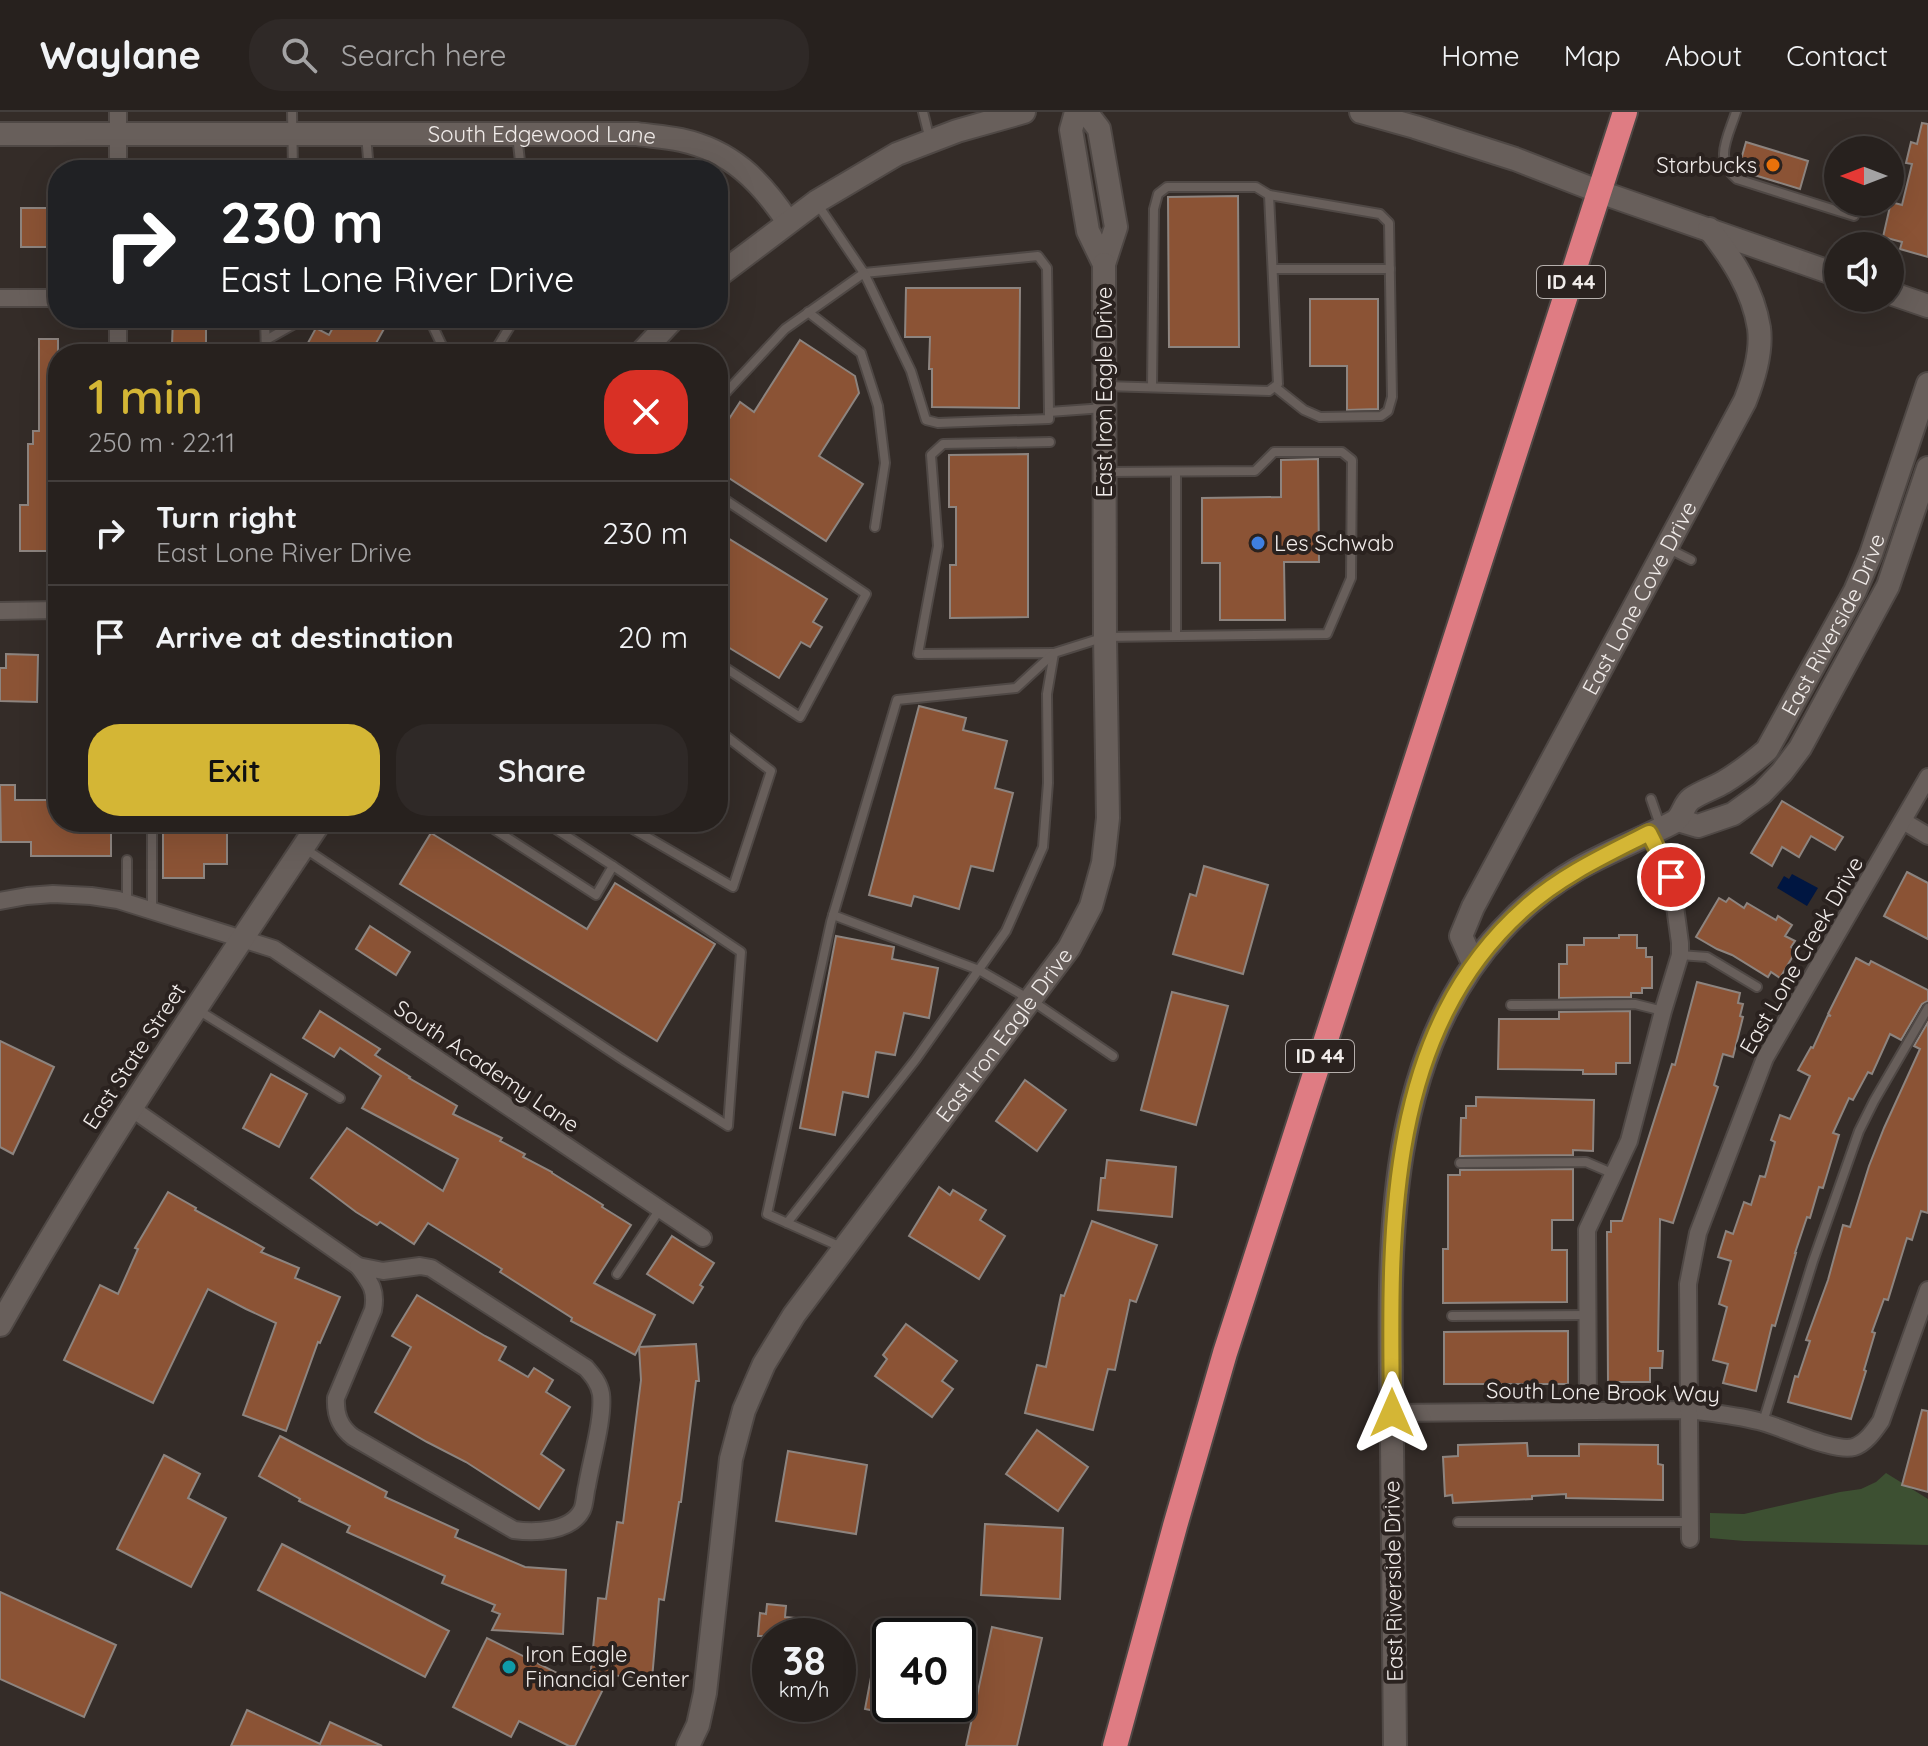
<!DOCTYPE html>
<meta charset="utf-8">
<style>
body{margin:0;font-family:Quicksand,sans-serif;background:#2f2927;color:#f1f3f6;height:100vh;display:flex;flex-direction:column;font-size:30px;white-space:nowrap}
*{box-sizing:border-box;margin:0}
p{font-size:26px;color:#a4a3a4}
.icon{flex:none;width:44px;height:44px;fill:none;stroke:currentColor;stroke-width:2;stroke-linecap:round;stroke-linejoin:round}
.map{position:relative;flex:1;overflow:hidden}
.panel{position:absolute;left:48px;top:232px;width:680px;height:488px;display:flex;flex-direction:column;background:#27211e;border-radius:32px;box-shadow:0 8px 32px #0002,0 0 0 2px #433e3c}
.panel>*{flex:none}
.guide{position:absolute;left:48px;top:48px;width:680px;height:168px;border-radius:32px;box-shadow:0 8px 32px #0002,0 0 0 2px #433e3c;background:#202124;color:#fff;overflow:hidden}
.needle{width:52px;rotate:270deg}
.controls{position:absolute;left:1824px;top:24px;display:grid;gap:16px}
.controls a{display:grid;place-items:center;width:80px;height:80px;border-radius:50%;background:#27211e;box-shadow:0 8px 32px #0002,0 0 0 2px #433e3c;font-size:40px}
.speed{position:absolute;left:752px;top:1506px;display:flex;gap:16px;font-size:40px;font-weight:700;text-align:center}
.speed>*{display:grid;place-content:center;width:104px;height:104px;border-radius:50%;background:#27211e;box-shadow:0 8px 32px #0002,0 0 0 2px #433e3c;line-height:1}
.speed small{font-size:20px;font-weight:400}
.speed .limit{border:4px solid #111;border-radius:12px;background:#fff;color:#111}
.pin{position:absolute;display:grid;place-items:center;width:68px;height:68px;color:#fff;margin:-34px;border:4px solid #fff;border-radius:50%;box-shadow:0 2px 8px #0007}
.me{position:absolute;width:88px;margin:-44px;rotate:0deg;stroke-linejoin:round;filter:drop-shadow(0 0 6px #0008)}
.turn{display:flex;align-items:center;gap:28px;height:168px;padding:0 40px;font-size:36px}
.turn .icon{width:104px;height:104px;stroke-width:2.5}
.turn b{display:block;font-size:56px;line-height:68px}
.round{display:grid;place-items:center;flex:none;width:84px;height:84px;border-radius:32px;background:#2f2927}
.headline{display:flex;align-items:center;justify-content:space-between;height:136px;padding:0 40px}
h1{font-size:48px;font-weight:600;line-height:60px;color:#d4b635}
.button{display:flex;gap:16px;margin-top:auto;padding:16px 40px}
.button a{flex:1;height:92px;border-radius:32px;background:#d4b635;color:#111;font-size:32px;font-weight:600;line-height:92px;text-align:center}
.button a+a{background:#2f2927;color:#f1f3f6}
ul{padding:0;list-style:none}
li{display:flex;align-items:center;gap:24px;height:104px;padding:0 40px;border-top:2px solid #433e3c}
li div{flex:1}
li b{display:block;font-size:30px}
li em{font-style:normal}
header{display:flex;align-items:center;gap:48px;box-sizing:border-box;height:112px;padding:0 40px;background:#27211e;border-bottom:2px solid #433e3c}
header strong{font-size:38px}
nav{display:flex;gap:44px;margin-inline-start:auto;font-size:28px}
.search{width:560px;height:72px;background:#2f2927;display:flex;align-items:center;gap:20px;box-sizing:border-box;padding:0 28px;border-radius:32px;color:#a4a3a4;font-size:30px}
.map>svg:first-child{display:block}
.green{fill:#3d5032}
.water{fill:#001641}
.building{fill:#8b5335;stroke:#8d847f;stroke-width:2}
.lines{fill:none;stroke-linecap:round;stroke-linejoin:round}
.lane-casing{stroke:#4f4845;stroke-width:12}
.street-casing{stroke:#4f4845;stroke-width:20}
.secondary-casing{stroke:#4f4845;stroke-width:26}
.highway-casing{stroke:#4f4845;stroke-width:28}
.lane{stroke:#685f5b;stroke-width:8}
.street{stroke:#685f5b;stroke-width:16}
.secondary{stroke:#685f5b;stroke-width:22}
.highway{stroke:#df7c83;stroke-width:24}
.route-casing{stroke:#8a7622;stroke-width:20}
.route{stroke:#d4b635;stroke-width:14}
.food-dot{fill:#e8710a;stroke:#2a221f;stroke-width:3}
.shop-dot{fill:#3f7fe0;stroke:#2a221f;stroke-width:3}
.culture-dot{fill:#0f9aa8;stroke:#2a221f;stroke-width:3}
.labels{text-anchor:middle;stroke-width:8;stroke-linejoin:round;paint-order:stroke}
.shield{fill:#2a221f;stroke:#b5afac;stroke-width:2}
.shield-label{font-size:20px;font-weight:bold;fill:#f0ebe9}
.street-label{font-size:22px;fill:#f0ebe9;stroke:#2a221f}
.poi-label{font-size:22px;fill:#f0ebe9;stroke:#2a221f;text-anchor:start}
</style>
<header>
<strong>Waylane</strong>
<div class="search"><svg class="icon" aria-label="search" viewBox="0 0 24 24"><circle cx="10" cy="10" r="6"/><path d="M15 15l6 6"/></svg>Search here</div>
<nav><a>Home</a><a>Map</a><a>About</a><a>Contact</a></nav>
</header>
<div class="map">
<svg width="1928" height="1634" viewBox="0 0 1928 1634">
<rect width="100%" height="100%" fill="#342c28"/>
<path class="green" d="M1886 1361 1928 1387V1433L1744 1429 1710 1426V1401L1744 1402 1840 1380 1861 1377 1876 1370Z"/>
<path class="water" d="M1792 762 1818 776 1807 794 1777 776 1784 764 1789 767Z"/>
<g class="building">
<path d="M1922 11 1928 12V145L1900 137 1902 130 1883 125 1891 90 1902 93 1912 52 1906 51 1911 30 1917 32Z"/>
<path d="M1746 30 1808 49 1800 77 1738 58Z"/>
<path d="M1238 84 1239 235H1169L1168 85Z"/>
<path d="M21 96H49V111H58V135H21Z"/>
<path d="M906 176H1020L1019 296 932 295V257H929L930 225H905Z"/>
<path d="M1310 187H1378V297L1347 298V254H1310Z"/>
<path d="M173 206H206V234L172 233Z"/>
<path d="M359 206H390L370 242H302L316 216 329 223 337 208 353 217Z"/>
<path d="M39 227H58V439H20V393H28V332H33V319H39Z"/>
<path d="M800 228 855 264 859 281 819 344 863 372 826 429 718 359V324L740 290 754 300Z"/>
<path d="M1028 342V505L950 506V453H956V395H949V343Z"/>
<path d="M1318 347 1319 450H1284L1285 508H1220V451H1202V386L1281 385V348Z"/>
<path d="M718 420 827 487 813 510 822 515 810 535 801 530 779 566 718 529Z"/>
<path d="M6 542 38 543 37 590 0 589V556H6Z"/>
<path d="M919 594 966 606 963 618 1007 629 995 676 1013 681 993 759 971 754 959 797 914 784 911 794 869 783Z"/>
<path d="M0 673H15V688H58V710H111V744H31V730H1Z"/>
<path d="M1782 689 1843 725 1835 738 1811 724 1799 745 1782 735 1772 754 1751 741Z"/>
<path d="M163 710H227V752H204V766H163Z"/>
<path d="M431 721 587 817 615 771 715 832 657 929 400 772Z"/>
<path d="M1204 754 1268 773 1243 862 1173 842 1190 782 1196 784Z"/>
<path d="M1907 760 1928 771V827L1884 804Z"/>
<path d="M1719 786 1726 790 1729 786 1744 796 1747 791 1776 808 1778 804 1792 813 1785 824 1795 829 1791 835 1796 839 1780 866 1771 860 1768 865 1732 843 1717 837 1696 825Z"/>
<path d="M370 814 410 840 396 863 356 837Z"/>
<path d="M1619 823H1637V836H1646V845H1652V876H1642V881H1631V885L1559 886V852H1567V833H1584V826H1619Z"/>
<path d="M836 824 894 835 892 847 938 856 929 906 904 901 895 943 876 940 868 985 843 980 835 1023 800 1016Z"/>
<path d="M1856 846 1869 853 1871 849 1928 878V889L1922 892 1901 928 1890 922 1872 962 1868 960 1853 988 1849 986 1833 1021 1839 1023 1823 1076 1819 1075 1810 1106 1807 1105 1795 1141H1796L1775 1214 1772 1213 1756 1279 1723 1271 1728 1252 1713 1248 1727 1195 1719 1192 1731 1149 1718 1145 1726 1119 1733 1122 1744 1090 1751 1093 1760 1064 1765 1065 1775 1030 1771 1028 1780 1003 1790 1007 1810 964 1798 958 1811 935 1813 936 1828 903 1831 904 1828 902Z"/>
<path d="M1697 870 1740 881 1738 891 1743 892 1740 904 1743 905 1733 945 1723 942 1714 973 1718 975 1673 1111 1660 1107 1658 1239H1663L1662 1256H1650V1270H1608L1607 1120H1611V1109H1622L1672 952 1675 953Z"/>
<path d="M1172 880 1228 894 1196 1013 1141 998Z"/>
<path d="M320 899 380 937 375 943 410 965 409 966 457 994 453 1002 502 1026 500 1029 525 1042 523 1045 552 1060V1061L589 1084 603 1093 602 1095 631 1113 594 1171 655 1203 635 1243 571 1209 572 1206 500 1160 502 1157 428 1111 414 1132 380 1110 377 1113 356 1100 311 1066 347 1016 443 1079 458 1047 362 996 381 964 340 936 334 945 303 926Z"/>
<path d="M1630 899V951H1616V962H1583V958L1498 957 1499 907H1559V900Z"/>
<path d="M1928 910V1101L1921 1099 1912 1128 1907 1126 1888 1188 1884 1187 1872 1220 1875 1221 1864 1258 1866 1259 1851 1307 1788 1290 1795 1264 1798 1265 1810 1229 1806 1228 1828 1168 1843 1113 1850 1115 1869 1054 1884 1016 1920 937 1914 934Z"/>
<path d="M0 929 54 955 13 1042 0 1035Z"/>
<path d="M271 962 307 982 279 1035 243 1016Z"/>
<path d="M1025 968 1066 998 1037 1039 996 1009Z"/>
<path d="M1476 985 1594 988 1593 1039 1573 1038V1043L1460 1044 1461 1006H1466V994H1476Z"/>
<path d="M1107 1048 1176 1055 1172 1105 1098 1098 1101 1066H1105Z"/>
<path d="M1573 1057V1108H1552V1138H1567V1190L1443 1191V1137H1448V1063H1460V1058Z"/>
<path d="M939 1075 950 1083 953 1078 986 1098 980 1108 1005 1124 979 1167 909 1124Z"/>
<path d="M168 1080 196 1096 195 1098 264 1136 261 1140 299 1156 295 1166 340 1185 320 1231 318 1230 286 1319 243 1303 276 1211 246 1197 208 1177 153 1291 64 1248 100 1173 118 1182 138 1137 135 1136Z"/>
<path d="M1092 1109 1157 1133 1136 1190 1130 1188 1115 1258 1108 1257 1093 1318 1025 1301 1037 1253 1046 1255 1061 1183 1064 1184Z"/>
<path d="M672 1124 714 1151 700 1173 703 1175 693 1191 647 1162Z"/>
<path d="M417 1183 485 1224 506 1235 499 1248 528 1265 534 1256 553 1268 546 1280 570 1295 541 1342 564 1358 539 1397 466 1350 427 1330 375 1300 411 1235 392 1224Z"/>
<path d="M906 1212 957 1249 942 1269 953 1277 932 1305 875 1264 887 1247 883 1243Z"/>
<path d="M1568 1219V1272H1444V1220Z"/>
<path d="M696 1232 699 1269H696L681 1390H679L664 1488 659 1487 652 1567 610 1563 575 1634H569L519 1609 511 1625 453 1595 487 1526 589 1577 598 1486 606 1487 617 1410 623 1411 641 1268 639 1235Z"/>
<path d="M1922 1298 1928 1299V1380L1902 1373Z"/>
<path d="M1037 1318 1088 1355 1058 1399 1006 1362Z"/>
<path d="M280 1324 387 1380 385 1385 458 1418 455 1425 525 1455 566 1458 563 1522 492 1518 500 1502 492 1499 495 1493 442 1471 445 1464 347 1420 350 1414 299 1389 300 1387 259 1364Z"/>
<path d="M1527 1331 1528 1344H1579V1332L1658 1333V1352L1663 1353V1388L1566 1386V1382L1532 1384V1387L1453 1391 1452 1383 1445 1384 1443 1345 1458 1344V1333Z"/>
<path d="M788 1339 867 1353 856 1422 776 1409Z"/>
<path d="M164 1343 200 1362 188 1386 226 1406 191 1475 117 1437Z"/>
<path d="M985 1412 1063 1416 1060 1487 981 1483Z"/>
<path d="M282 1432 449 1519 425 1565 258 1478Z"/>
<path d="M0 1480 116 1533 84 1605 0 1567Z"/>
<path d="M767 1492 786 1494 785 1505 817 1508 815 1524H758L760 1501 766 1502Z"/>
<path d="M882 1507 890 1508V1602L865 1597Z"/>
<path d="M992 1515 1042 1526 1017 1634H966Z"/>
<path d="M247 1598 320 1632 330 1610 382 1634H231Z"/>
</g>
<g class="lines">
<defs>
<g id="lane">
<path d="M292 0 293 58"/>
<path d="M923 0 930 28"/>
<path d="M1736 0C1728 25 1713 48 1737 67L1854 104"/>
<path d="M366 23 369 58"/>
<path d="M517 23 521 58"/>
<path d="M816 90 864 161 1038 144 1047 156 1049 300 1104 296"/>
<path d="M1273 157H1390"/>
<path d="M808 200 861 241 878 294 885 351 875 415"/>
<path d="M265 206 266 242"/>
<path d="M429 206 446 242"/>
<path d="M266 228 305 206"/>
<path d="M493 242 515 206"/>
<path d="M1105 274 1269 279 1278 272 1269 83"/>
<path d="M1152 275 1154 97 1158 82 1167 75H1256L1269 83 1380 102 1389 111 1392 285 1388 299 1381 304 1320 305 1304 298 1275 275"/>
<path d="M718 289 785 217 864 161 911 259 926 308 938 311 1049 307V300"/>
<path d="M1176 360V524"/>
<path d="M718 383 866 482 800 605 718 551"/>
<path d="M1667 436 1691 448"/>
<path d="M1651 687 1660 713"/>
<path d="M152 710V798"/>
<path d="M483 710 596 783 613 754"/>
<path d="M621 710 733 775 771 659 718 618"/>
<path d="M304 736 622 947 728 1014 741 840 613 754 545 710"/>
<path d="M127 790V748"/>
<path d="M833 803 979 858 1031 888 1113 944"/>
<path d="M1680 843 1707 845 1757 875"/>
<path d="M1511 893 1635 892 1663 899"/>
<path d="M198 898 340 986"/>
<path d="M1460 1051 1586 1050 1614 1062"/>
<path d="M787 1111 916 947 1006 819 1043 735 1048 671 1047 582 1054 541 918 542 938 434 931 343 943 332 1050 330"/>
<path d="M841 1135 767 1102 831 810 897 588 1016 576 1054 541 1105 525 1327 522 1351 466 1352 348 1342 340H1274L1255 359 1106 360"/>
<path d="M617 1162 660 1097"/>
<path d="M1452 1204 1587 1203"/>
<path d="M1763 1310 1813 1149 1859 1019 1874 989 1928 896"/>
<path d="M1458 1410H1690"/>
</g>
<g id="street">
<path d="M118 58V0"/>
<path d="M0 186H58"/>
<path d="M118 242V206"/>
<path d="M0 499 58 498"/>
<path d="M1903 709 1928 724"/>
<path d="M0 789 27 784 53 782 91 784 118 788 274 837 703 1126"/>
<path d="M131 996 358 1154"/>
<path d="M358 1154 383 1159 420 1154 431 1156 586 1256C593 1264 599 1271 601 1282 604 1306 591 1349 587 1374 585 1381 585 1392 582 1398 571 1420 534 1421 514 1418L353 1325C340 1315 335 1303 336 1286L373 1198C377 1178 370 1170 358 1154Z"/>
<path d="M1588 1299 1587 1118 1629 1029 1663 899 1680 843V831L1671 765 1649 721"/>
<path d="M1392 1301 1689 1298C1712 1301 1735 1303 1758 1309 1781 1314 1834 1341 1854 1335 1866 1331 1874 1319 1881 1309L1928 1178"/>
<path d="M1690 1427 1688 1172 1698 1121 1765 946 1928 665"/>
</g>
<g id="secondary">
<path d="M1076 0 1071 18 1088 119 1104 152 1116 115 1099 17 1086 0"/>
<path d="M1361 0 1415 15 1515 47 1600 80 1838 163"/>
<path id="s1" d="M0 22H637C651 24 666 25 681 28 731 39 760 68 788 110"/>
<path d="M718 164 816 90 897 42 957 19 1024 0"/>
<path d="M1890 181 1928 194"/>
<path d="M640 242 674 206"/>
<path d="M1678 708 1698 714 1733 702 1762 681 1782 660 1800 636 1888 474 1928 356"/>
<path id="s2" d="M1473 851 1461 824 1473 795 1745 289C1753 269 1762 239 1759 216 1753 178 1732 146 1709 117"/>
<path d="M0 1213C98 1040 210 875 320 710"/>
<path id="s3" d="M688 1634 698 1613 705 1581 731 1347 744 1298 764 1252 794 1203 1069 836 1091 794 1103 751 1108 706 1105 525 1104 152"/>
<path id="s4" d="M1395 1634C1394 1533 1393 1432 1392 1332 1390 1161 1376 954 1501 819 1522 796 1549 774 1576 758 1607 740 1642 727 1674 710 1683 705 1683 693 1691 687 1701 680 1714 676 1724 670 1739 661 1753 650 1767 638L1855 479 1871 442 1928 272"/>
</g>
<path id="highway" d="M1115 1634 1175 1414 1225 1241 1625 0"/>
</defs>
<use href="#lane" class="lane-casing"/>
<use href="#street" class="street-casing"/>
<use href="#secondary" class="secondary-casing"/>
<use href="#highway" class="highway-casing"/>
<use href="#lane" class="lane"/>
<use href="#street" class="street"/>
<use href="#secondary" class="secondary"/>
<use href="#highway" class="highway"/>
</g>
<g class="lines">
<defs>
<path id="route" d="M1392 1301C1390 1127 1382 922 1525 796 1562 763 1606 743 1649 721L1671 765"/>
</defs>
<use href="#route" class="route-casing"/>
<use href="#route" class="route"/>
</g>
<circle class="food-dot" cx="1773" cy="53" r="8"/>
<circle class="shop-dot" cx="1258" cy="431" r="8"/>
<circle class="culture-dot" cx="509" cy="1555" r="8"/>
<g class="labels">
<g class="shield">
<rect x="1537" y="154" width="68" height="32" rx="6"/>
<rect x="1286" y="928" width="68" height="32" rx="6"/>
</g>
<g class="shield-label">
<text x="1571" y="177">ID 44</text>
<text x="1320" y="951">ID 44</text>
</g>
<g class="street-label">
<text dy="8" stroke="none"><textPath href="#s1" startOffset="542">South Edgewood Lane</textPath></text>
<text transform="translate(1104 280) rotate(-90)" y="8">East Iron Eagle Drive</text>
<text dy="8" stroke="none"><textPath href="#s2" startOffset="412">East Lone Cove Drive</textPath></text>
<text dy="8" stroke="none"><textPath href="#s4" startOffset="1308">East Riverside Drive</textPath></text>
<text transform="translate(1801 843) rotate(-60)" y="8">East Lone Creek Drive</text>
<text dy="8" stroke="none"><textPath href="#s3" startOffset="800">East Iron Eagle Drive</textPath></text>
<text transform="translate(134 944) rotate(-57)" y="8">East State Street</text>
<text transform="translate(487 954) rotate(34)" y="8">South Academy Lane</text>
<text transform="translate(1603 1280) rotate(1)" y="8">South Lone Brook Way</text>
<text transform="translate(1393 1469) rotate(-91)" y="8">East Riverside Drive</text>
</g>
<g class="poi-label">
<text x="1757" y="61" text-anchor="end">Starbucks</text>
<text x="1274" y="439">Les Schwab</text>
<text x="525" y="1550">Iron Eagle<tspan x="525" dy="25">Financial Center</tspan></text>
</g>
</g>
</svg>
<div class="controls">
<a><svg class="needle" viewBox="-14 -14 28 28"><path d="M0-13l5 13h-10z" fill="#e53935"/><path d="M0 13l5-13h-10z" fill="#a4a3a4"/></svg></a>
<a><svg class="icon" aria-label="sound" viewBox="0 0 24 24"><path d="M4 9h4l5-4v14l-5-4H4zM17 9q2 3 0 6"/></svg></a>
</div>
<div class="speed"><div>38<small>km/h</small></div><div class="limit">40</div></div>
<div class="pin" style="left:1671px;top:765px;background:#d93025"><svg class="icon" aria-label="arrive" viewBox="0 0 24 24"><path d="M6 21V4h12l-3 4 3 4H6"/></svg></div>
<svg class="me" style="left:1392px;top:1301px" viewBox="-20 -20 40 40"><path d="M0-17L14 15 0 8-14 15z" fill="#d4b635" stroke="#fff" stroke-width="4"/></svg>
<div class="guide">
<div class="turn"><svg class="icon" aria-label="right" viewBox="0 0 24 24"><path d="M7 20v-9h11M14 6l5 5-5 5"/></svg><div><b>230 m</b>East Lone River Drive</div></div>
</div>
<section class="panel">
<div class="headline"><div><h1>1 min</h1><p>250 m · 22:11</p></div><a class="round" style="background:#d93025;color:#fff"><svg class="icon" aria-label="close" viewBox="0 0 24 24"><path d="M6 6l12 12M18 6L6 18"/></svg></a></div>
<ul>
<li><svg class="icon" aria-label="right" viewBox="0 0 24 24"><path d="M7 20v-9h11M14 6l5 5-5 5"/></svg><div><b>Turn right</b><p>East Lone River Drive</p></div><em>230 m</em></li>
<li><svg class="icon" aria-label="arrive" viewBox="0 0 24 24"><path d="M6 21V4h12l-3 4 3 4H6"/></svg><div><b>Arrive at destination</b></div><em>20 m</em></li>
</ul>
<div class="button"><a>Exit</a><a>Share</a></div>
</section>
</div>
